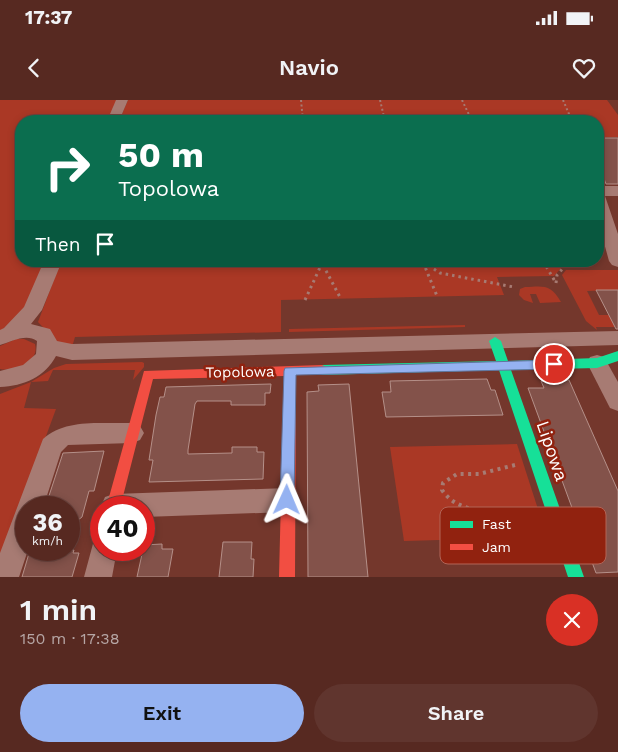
<!DOCTYPE html>
<meta charset="utf-8">
<style>
body{margin:0;font-family:"Work Sans",sans-serif;background:#60352e;color:#f1f3f6;height:100vh;display:flex;flex-direction:column;font-size:19px;white-space:nowrap}
*{box-sizing:border-box;margin:0}
p{font-size:16px;color:#b6a6a5}
.icon{flex:none;width:28px;height:28px;fill:none;stroke:currentColor;stroke-width:2;stroke-linecap:round;stroke-linejoin:round}
.map{position:relative;height:477px;overflow:hidden}
.sheet{display:flex;flex-direction:column;background:#572921;flex:1}
.sheet>*{flex:none}
.banner{position:absolute;left:15px;top:15px;width:589px;height:152px;border-radius:20px;box-shadow:0 2px 8px #0003,0 0 0 1px #6d453f;background:#0b6e4f;color:#fff;overflow:hidden}
.speed{position:absolute;left:15px;top:396px;display:flex;gap:10px;font-size:25px;font-weight:700;text-align:center}
.speed>*{display:grid;place-content:center;width:65px;height:65px;border-radius:50%;background:#572921;box-shadow:0 2px 8px #0003,0 0 0 1px #6d453f;line-height:1}
.speed small{font-size:12px;font-weight:400}
.speed .limit{border:8px solid #d22;background:#fff;color:#111}
.pin{position:absolute;display:grid;place-items:center;width:42px;height:42px;color:#fff;margin:-21px;border:2px solid #fff;border-radius:50%;box-shadow:0 1px 5px #0007}
.me{position:absolute;width:55px;margin:-28px;rotate:1deg;stroke-linejoin:round;filter:drop-shadow(0 0 4px #0008)}
.turn{display:flex;align-items:center;gap:18px;height:105px;padding:0 20px;font-size:22px}
.turn .icon{width:65px;height:65px;stroke-width:2.5}
.turn b{display:block;font-size:35px;line-height:42px}
.then{display:flex;align-items:center;height:48px;padding:0 20px;background:#0003;gap:10px;font-size:19px}
.round{display:grid;place-items:center;flex:none;width:52px;height:52px;border-radius:26px;background:#60352e}
.head{display:flex;align-items:center;justify-content:space-between;height:85px;padding:0 20px}
h1{font-size:30px;font-weight:600;line-height:38px}
.primary-button{display:flex;gap:10px;margin-top:auto;padding:10px 20px}
.primary-button a{flex:1;height:58px;border-radius:30px;background:#95b2f1;color:#111;font-size:20px;font-weight:600;line-height:58px;text-align:center}
.primary-button a+a{background:#60352e;color:#f1f3f6}
.status{display:flex;justify-content:space-between;align-items:center;height:35px;padding:0 25px;background:#572921;direction:ltr}
.status svg{height:14px;fill:currentColor}
header{display:flex;justify-content:space-between;align-items:center;height:65px;padding:0 20px;background:#572921;font-size:22px;font-weight:600}
.map>svg:first-child{display:block}
.green{fill:#aa3825}
.building{fill:#83524a;stroke:#b59089}
.lines{fill:none;stroke-linecap:round;stroke-linejoin:round}
.path-far2{stroke:#a77b73;stroke-width:2;stroke-dasharray:2 2.5;stroke-linecap:butt}
.path-far1{stroke:#a77b73;stroke-width:3;stroke-dasharray:2.5 4;stroke-linecap:butt}
.path{stroke:#a77b73;stroke-width:4;stroke-dasharray:3 4.5;stroke-linecap:butt}
.street{fill:#a77b73;fill-rule:evenodd}
.fast{fill:#16e098;fill-rule:evenodd}
.jam{fill:#f24e42;fill-rule:evenodd}
.route{fill:#95b2f1;stroke:#61749d}
.labels{text-anchor:middle;stroke-width:5;stroke-linejoin:round;paint-order:stroke}
.street-label{font-size:15px;fill:#fff;stroke:#91220f}
.near-street-label{font-size:18px;fill:#fff;stroke:#91220f}
.key{fill:#91220f;stroke:#b26457;stroke-width:1}
.key-label{font-size:14px;fill:#fff}
</style>
<div class="status"><b>17:37</b><svg viewBox="0 0 49 12"><path d="M0 12V9h3v3zM5 12V6h3v6zM10 12V3h3v9zM15 12V0h3v12zM26 1h20v11H26zM47 4h2v5h-2z"/></svg></div>
<header><svg class="icon" aria-label="back" viewBox="0 0 24 24"><path d="M15 5l-7 7 7 7"/></svg>Navio<svg class="icon" aria-label="heart" viewBox="0 0 24 24"><path d="M12 20l-8-8c-3-5 5-10 8-4 3-6 11-1 8 4z"/></svg></header>
<div class="map">
<svg width="618" height="477" viewBox="0 0 618 477">
<rect width="100%" height="100%" fill="#74372c"/>
<g class="green">
<path d="M0 0H117L108 21H21V161H45L21 216 0 231Z"/>
<path d="M128 0H607L618 15V37H598V21H119Z"/>
<path d="M61 161H562L564 165 554 176 497 177 504 195 281 200V232L75 237 72 247 58 243 38 222Z"/>
<path d="M566 170H618V190L587 191 599 215H609L615 227H596L597 230 586 221 562 175Z"/>
<path d="M525 187C544 186 551 184 561 202L540 203 536 194H530L533 203 524 200 519 195 520 189Z"/>
<path d="M465 225V227L289 232V229Z"/>
<path d="M16 239H24L35 244C40 262 15 272 0 269V246Z"/>
<path d="M142 262 144 263V267L133 280 135 270H53L48 281 31 282 24 308 56 309 0 461V294L31 282 54 268 66 264Z"/>
<path d="M517 344 547 437 404 441 390 347Z"/>
</g>
<g class="building">
<path d="M598 38H618V84H606L603 76H598Z"/>
<path d="M596 190H618V229H616Z"/>
<path d="M487 279 491 290H495L503 315 386 317 382 292H391L390 281Z"/>
<path d="M569 280 618 391V472L596 473 528 288H544L541 281Z"/>
<path d="M271 284 270 293H265V305H231V301H197L195 304 188 350V354L232 353V347H257V352H264L263 379 149 382 153 360H149L156 315 160 297H164L166 287Z"/>
<path d="M349 284 368 477H308L307 292 319 291 318 285Z"/>
<path d="M104 351 94 391H89L82 417 69 427V408H45L63 353Z"/>
<path d="M223 442H252L251 459H254L253 477H219Z"/>
<path d="M162 444V449H173L168 477H137L144 445Z"/>
<path d="M30 450H74L73 453H79L72 477H22Z"/>
</g>
<g class="lines">
<g class="path-far2">
<path d="M301 0 303 21"/>
<path d="M380 0 385 21"/>
<path d="M462 0 472 21"/>
<path d="M563 0 572 21"/>
</g>
<g class="path-far1">
<path d="M543 161 556 183"/>
<path d="M423 162 440 173 514 187"/>
<path d="M423 162 437 196"/>
<path d="M323 165 341 199"/>
<path d="M556 183 557 175 565 166"/>
<path d="M305 200 323 161"/>
</g>
<path class="path" d="M515 365 479 374H457L443 383 442 390C460 417 501 411 530 413"/>
<g class="street">
<path d="M116 0H128L119 21H107Z"/>
<path d="M600 86H618V96H605L618 134V167L612 165 609 161 598 121V87Z"/>
<path d="M44 161H62L42 210 31 224 50 229 57 241 72 244 618 231V245L72 260 56 256C45 277 24 286 0 287V271L23 265 36 254 37 241C26 233 11 242 0 245V230L4 228 24 207Z"/>
<path d="M597 255 604 257 618 282V311L610 308 587 263 590 257Z"/>
<path d="M132 323 140 326 144 333 140 340 132 343 68 345 61 352 43 408H26V450H28L19 477H0V453L43 339C66 318 102 324 132 323Z"/>
<path d="M287 388 296 392 300 400 296 408 287 412 144 417V408L101 406 105 397 114 394Z"/>
<path d="M101 438V450H117L112 477H84L94 440Z"/>
</g>
<path class="fast" d="M495 237 501 241 508 261 597 258 618 251V261L597 268 511 270 584 477H568L499 270 322 275 318 273 316 270 318 267 322 265 496 261 489 241Z"/>
<path class="jam" d="M322 265 326 267 328 270 326 273 296 275 295 477H279L284 276 153 279 120 408H106L144 271Z"/>
</g>
<path class="route" d="M554 260 558 261 560 264 558 267 554 269 296 275 294 400 292 405 287 407 282 405 280 400 284 271 285 268Z"/>
<g class="labels">
<g class="street-label">
<text transform="translate(240 272) rotate(-1)" y="5">Topolowa</text>
</g>
<g class="near-street-label">
<text transform="translate(552 351) rotate(71)" y="6">Lipowa</text>
</g>
</g>
<rect x="440" y="407" width="166" height="57" rx="8" class="key"/>
<rect x="450" y="421" width="23" height="7" fill="#16e098"/>
<rect x="450" y="444" width="23" height="6" fill="#f24e42"/>
<g class="key-label">
<text x="482" y="429">Fast</text>
<text x="482" y="452">Jam</text>
</g>
</svg>
<div class="speed"><div>36<small>km/h</small></div><div class="limit">40</div></div>
<div class="pin" style="left:554px;top:264px;background:#d93025"><svg class="icon" aria-label="arrive" viewBox="0 0 24 24"><path d="M6 21V4h12l-3 4 3 4H6"/></svg></div>
<svg class="me" style="left:287px;top:400px" viewBox="-20 -20 40 40"><path d="M0-17L14 15 0 8-14 15z" fill="#95b2f1" stroke="#fff" stroke-width="4"/></svg>
<div class="banner">
<div class="turn"><svg class="icon" aria-label="right" viewBox="0 0 24 24"><path d="M7 20v-9h11M14 6l5 5-5 5"/></svg><div><b>50 m</b>Topolowa</div></div>
<div class="then">Then<svg class="icon" aria-label="arrive" viewBox="0 0 24 24"><path d="M6 21V4h12l-3 4 3 4H6"/></svg></div>
</div>
</div>
<section class="sheet">
<div class="head"><div><h1>1 min</h1><p>150 m · 17:38</p></div><a class="round" style="background:#d93025;color:#fff"><svg class="icon" aria-label="close" viewBox="0 0 24 24"><path d="M6 6l12 12M18 6L6 18"/></svg></a></div>
<div class="primary-button"><a>Exit</a><a>Share</a></div>
</section>
